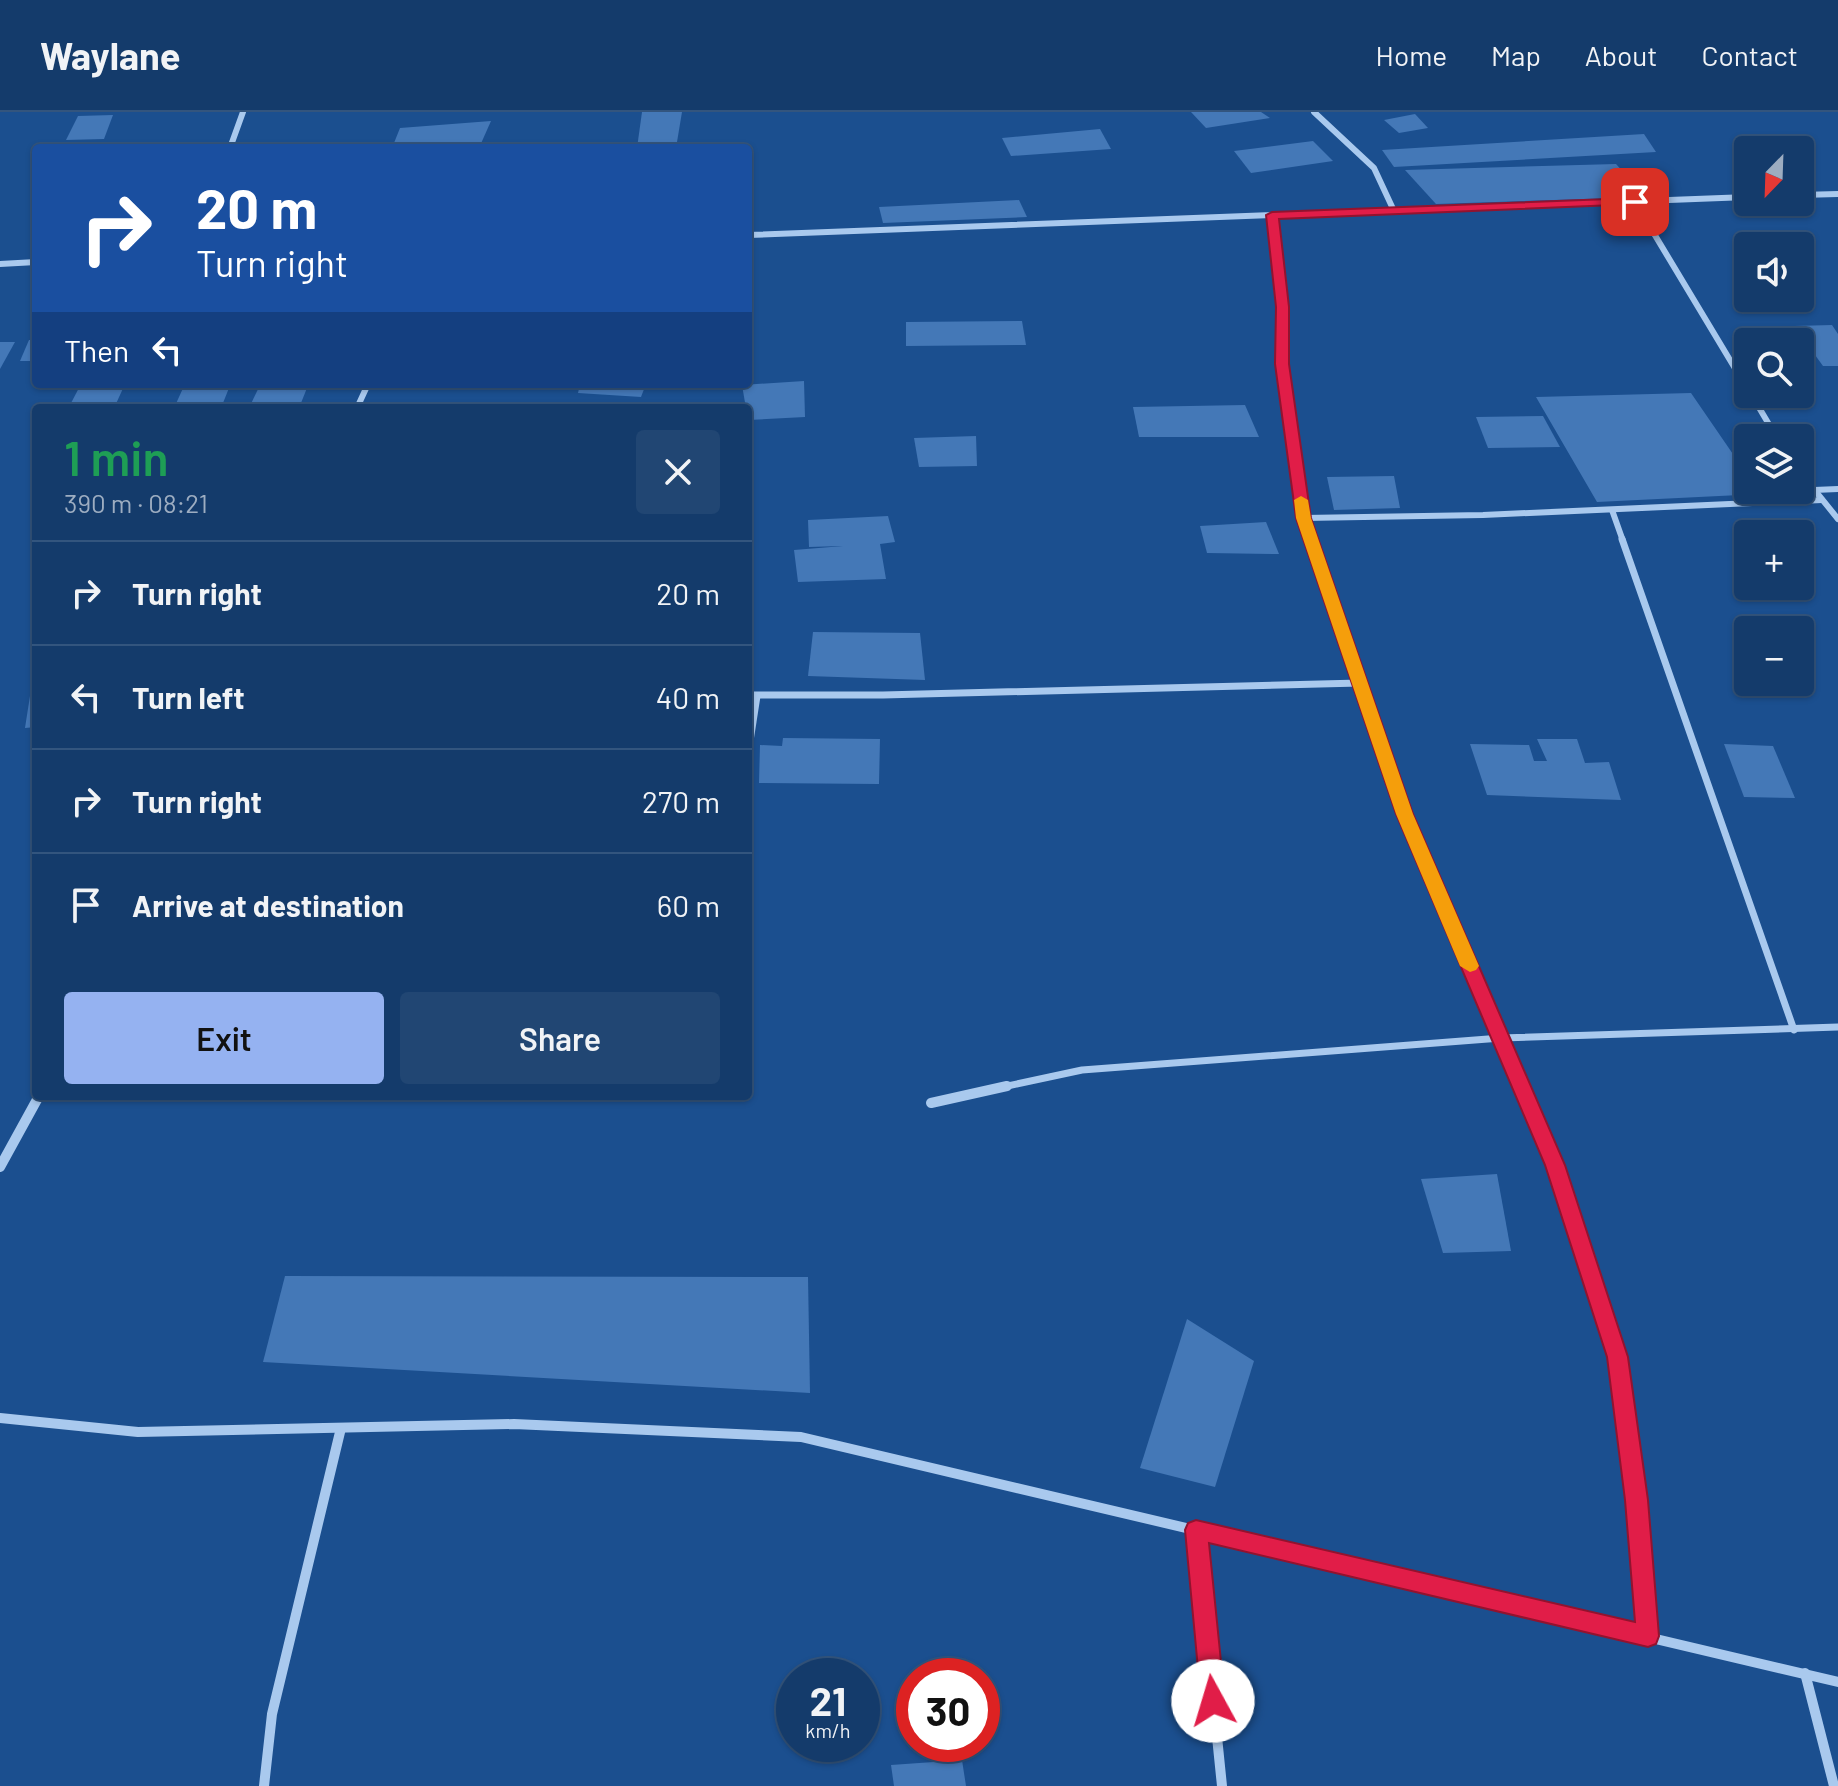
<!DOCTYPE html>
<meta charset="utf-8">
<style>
body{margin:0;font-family:Barlow,sans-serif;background:#214673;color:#f1f3f6;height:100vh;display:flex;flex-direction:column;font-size:30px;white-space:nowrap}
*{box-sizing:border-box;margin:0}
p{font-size:26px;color:#9dadc1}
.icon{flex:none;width:44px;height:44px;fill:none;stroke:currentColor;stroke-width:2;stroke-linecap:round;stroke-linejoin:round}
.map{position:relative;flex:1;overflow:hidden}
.panel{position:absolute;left:32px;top:292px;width:720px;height:696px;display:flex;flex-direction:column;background:#143b6b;border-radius:8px;box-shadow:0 2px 6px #0004,0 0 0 2px #33557e}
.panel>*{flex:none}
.guide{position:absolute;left:32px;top:32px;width:720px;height:244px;border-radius:8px;box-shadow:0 2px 6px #0004,0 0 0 2px #33557e;background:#1a4fa0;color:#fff;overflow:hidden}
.needle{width:52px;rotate:203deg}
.fabs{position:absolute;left:1734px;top:24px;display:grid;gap:16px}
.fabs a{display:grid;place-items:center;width:80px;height:80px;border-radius:8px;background:#143b6b;box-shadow:0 2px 6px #0004,0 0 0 2px #33557e;font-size:40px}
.speed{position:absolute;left:776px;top:1546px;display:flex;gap:16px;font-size:40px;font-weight:700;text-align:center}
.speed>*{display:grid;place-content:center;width:104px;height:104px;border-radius:50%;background:#143b6b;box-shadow:0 2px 6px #0004,0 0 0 2px #33557e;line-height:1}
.speed small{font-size:20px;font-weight:400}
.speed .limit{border:12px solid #d22;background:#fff;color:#111}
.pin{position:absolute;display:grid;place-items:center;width:68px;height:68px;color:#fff;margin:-34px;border-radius:16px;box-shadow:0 4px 12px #0006}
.me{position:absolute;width:88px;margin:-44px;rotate:354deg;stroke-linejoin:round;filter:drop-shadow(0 0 6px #0008)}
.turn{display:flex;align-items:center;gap:28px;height:168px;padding:0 32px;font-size:36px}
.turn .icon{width:104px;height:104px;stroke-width:2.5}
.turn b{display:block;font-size:56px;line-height:68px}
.then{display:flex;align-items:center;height:76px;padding:0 32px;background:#0003;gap:16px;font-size:30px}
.round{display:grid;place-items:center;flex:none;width:84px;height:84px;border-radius:8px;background:#214673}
.overview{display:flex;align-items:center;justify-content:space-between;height:136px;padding:0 32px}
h1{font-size:48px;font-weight:600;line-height:60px;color:#1e9e55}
.cta{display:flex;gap:16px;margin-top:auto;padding:16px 32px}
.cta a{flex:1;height:92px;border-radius:8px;background:#95b2f1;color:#111;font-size:32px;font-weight:600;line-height:92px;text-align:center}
.cta a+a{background:#214673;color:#f1f3f6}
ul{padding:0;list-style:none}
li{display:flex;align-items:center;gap:24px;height:104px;padding:0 32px;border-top:2px solid #33557e}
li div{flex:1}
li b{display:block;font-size:30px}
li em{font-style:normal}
header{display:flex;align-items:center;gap:48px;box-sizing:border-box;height:112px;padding:0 40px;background:#143b6b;border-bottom:2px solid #33557e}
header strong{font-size:38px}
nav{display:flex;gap:44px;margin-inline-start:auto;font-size:28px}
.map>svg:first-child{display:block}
.building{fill:#4478b7}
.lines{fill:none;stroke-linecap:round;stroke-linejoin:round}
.minor-far2{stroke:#a9c9ee;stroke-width:6}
.minor-far1{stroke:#a9c9ee;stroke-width:7}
.minor{stroke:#a9c9ee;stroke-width:10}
.route{fill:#e11d48;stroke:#92132f;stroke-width:2}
.slow{fill:#f59e0b}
</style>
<header>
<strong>Waylane</strong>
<nav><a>Home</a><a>Map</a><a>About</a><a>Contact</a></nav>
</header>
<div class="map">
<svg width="1838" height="1674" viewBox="0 0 1838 1674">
<rect width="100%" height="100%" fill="#1b4f8f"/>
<g class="building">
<path d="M642 0H682L676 36H637Z"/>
<path d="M1191 0H1261L1270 6 1206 16Z"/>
<path d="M1415 2 1428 16 1399 21 1384 8Z"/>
<path d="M113 3 104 27 66 28 78 4Z"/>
<path d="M491 9 479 36H392L400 16Z"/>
<path d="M1100 17 1111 37 1011 44 1002 26Z"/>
<path d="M1644 22 1656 40 1394 55 1382 38Z"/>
<path d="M1313 29 1333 49 1251 61 1234 39Z"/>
<path d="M1616 52 1646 85 1436 92 1405 58Z"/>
<path d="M1019 88 1027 105 883 111 879 95Z"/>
<path d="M1022 209 1026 233 906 234V210Z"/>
<path d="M1832 213 1838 222V254H1823L1794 214Z"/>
<path d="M29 228H36V249H20Z"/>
<path d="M0 230H15L0 257Z"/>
<path d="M804 269 805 305 748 308 742 273Z"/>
<path d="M81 272H125L115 294 70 293Z"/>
<path d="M580 272H646L641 285 578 281Z"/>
<path d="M260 273 307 276 299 296H249Z"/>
<path d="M184 274 229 276 221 296H174Z"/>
<path d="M1691 281 1748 364V378H1757L1760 382 1597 390 1536 285Z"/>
<path d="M1245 293 1259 325H1139L1133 295Z"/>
<path d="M1543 304 1560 335 1488 336 1476 305Z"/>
<path d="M976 324 977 354 919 355 914 326Z"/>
<path d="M1394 364 1400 396 1334 398 1327 365Z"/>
<path d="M888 404 895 430 880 432 886 467 798 470 794 438 843 434 809 435 808 408Z"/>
<path d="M1266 410 1279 442 1207 441 1200 414Z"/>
<path d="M813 520 920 521 925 568 808 564Z"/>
<path d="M32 571H36V615L25 616Z"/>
<path d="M783 626 880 627 879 672 759 671 760 633 782 634Z"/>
<path d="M1537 627H1577L1585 651 1609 650 1621 688 1487 683 1470 632 1529 633 1534 649H1547Z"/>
<path d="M1724 632 1773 634 1795 686 1744 685Z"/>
<path d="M1497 1062 1511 1139 1443 1141 1421 1067Z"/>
<path d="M285 1164 808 1165 810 1281 263 1250Z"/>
<path d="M1187 1207 1254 1249 1215 1375 1140 1356Z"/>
<path d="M962 1648 966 1674H894L891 1653Z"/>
</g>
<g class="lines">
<g class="minor-far2">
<path d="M1314 0 1374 56 1394 99"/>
<path d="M230 36 243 0"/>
<path d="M1800 83 1838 82"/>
<path d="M1635 90 1748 278"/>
<path d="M1272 103 1283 195 1282 252 1304 406 1312 429"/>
<path d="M748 123 1748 85"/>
<path d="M0 152 36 150"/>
<path d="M1751 282 1777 326"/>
<path d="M357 296 368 272"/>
<path d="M1800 360 1838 407"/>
<path d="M1814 378 1838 377"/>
<path d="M1612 398 1623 429"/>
<path d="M1304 406 1483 403 1822 388"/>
</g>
<g class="minor-far1">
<path d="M1311 427 1404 702 1522 976"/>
<path d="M1622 427 1794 918"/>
<path d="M748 583H883L1360 571"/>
<path d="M748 642 757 584"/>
<path d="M998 976 1082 958 1501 926 1838 915"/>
</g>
<g class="minor">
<path d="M1521 974 1555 1053 1617 1245 1636 1388 1648 1524"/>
<path d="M931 991 1007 974"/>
<path d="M0 1055 39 984"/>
<path d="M0 1306 138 1320 514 1312 801 1325 1838 1570"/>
<path d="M1196 1418 1222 1674"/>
<path d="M1805 1561 1834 1674"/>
<path d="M264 1674 272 1602 341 1316"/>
</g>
</g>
<path class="route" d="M1635 86 1641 90 1639 92 1279 107 1289 195V252L1311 406 1413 702 1565 1053 1628 1245 1648 1388 1659 1524 1656 1532 1648 1535 1209 1431 1225 1589 1222 1597 1213 1600 1205 1597 1201 1589 1185 1418 1188 1411 1196 1408 1635 1510 1625 1388 1607 1245 1545 1053 1396 702 1296 406 1275 252 1276 195 1266 103 1272 100Z"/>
<path class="slow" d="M1301 384 1308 388 1311 406 1413 702 1479 854 1476 858 1470 860 1460 854 1396 702 1296 406 1294 388Z"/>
</svg>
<div class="fabs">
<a><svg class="needle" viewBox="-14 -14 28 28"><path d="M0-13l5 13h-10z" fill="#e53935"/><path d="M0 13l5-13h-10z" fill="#9dadc1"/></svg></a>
<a><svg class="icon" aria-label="sound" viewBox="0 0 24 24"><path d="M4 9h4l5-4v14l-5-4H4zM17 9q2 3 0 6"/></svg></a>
<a><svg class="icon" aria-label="search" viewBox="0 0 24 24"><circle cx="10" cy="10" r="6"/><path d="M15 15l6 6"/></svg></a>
<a><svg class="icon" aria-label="layers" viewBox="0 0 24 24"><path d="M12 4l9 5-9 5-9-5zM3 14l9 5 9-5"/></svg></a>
<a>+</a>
<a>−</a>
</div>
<div class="speed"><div>21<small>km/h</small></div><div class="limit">30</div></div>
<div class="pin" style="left:1635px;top:90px;background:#d93025"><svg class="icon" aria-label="arrive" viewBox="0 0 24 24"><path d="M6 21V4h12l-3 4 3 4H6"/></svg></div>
<svg class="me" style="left:1213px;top:1589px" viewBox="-20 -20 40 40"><circle r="19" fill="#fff"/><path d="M0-13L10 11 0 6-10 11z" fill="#e11d48"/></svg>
<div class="guide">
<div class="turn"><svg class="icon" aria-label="right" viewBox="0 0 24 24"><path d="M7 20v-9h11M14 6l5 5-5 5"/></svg><div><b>20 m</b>Turn right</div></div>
<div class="then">Then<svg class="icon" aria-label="left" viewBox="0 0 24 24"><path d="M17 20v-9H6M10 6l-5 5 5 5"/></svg></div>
</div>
<section class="panel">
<div class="overview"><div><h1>1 min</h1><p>390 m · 08:21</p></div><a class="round"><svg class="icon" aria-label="close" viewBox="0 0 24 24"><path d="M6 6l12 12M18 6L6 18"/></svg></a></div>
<ul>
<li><svg class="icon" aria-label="right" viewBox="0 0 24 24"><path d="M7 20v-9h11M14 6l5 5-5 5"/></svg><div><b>Turn right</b></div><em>20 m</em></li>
<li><svg class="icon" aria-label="left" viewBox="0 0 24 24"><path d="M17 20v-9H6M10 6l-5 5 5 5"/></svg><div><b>Turn left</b></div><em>40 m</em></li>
<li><svg class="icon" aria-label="right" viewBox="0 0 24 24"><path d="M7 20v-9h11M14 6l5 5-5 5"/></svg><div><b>Turn right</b></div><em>270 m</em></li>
<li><svg class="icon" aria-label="arrive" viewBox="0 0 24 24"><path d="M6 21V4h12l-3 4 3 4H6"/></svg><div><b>Arrive at destination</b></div><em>60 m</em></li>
</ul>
<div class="cta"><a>Exit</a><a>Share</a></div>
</section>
</div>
